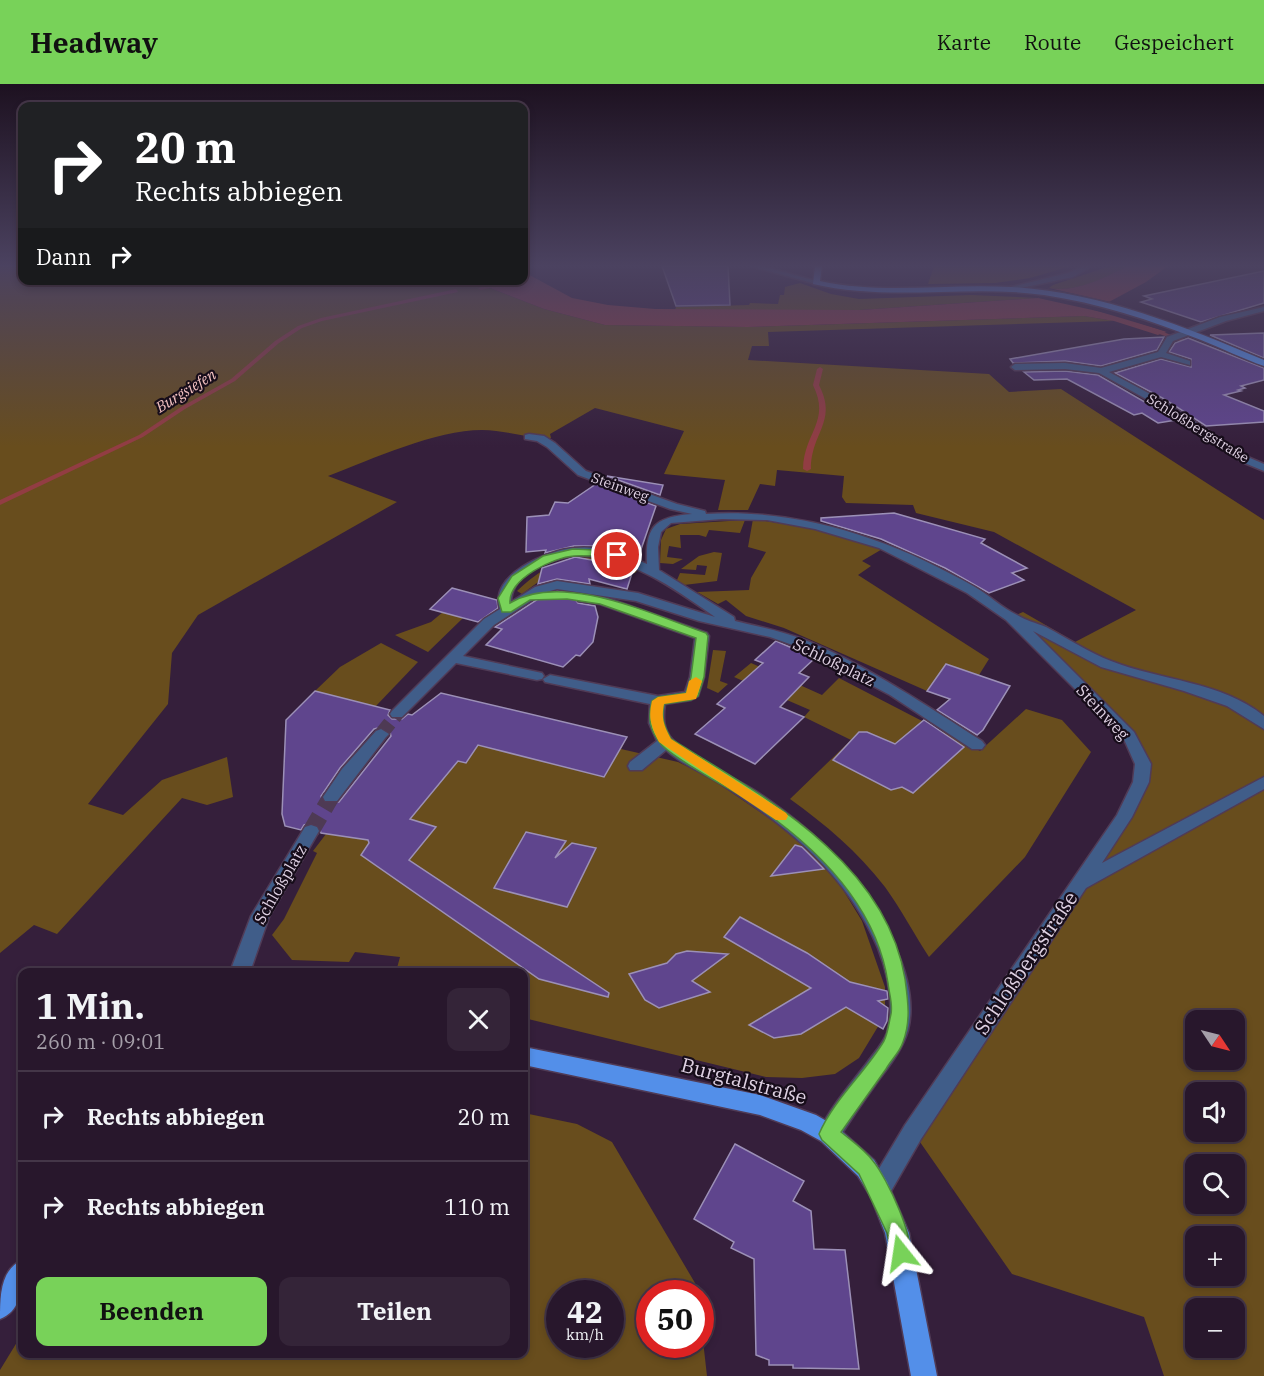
<!DOCTYPE html>
<html lang="de">
<meta charset="utf-8">
<style>
body{margin:0;font-family:"IBM Plex Serif",serif;background:#342438;color:#f1f3f6;height:100vh;display:flex;flex-direction:column;font-size:22px;white-space:nowrap}
*{box-sizing:border-box;margin:0}
p{font-size:20px;color:#a59fa9}
.icon{flex:none;width:33px;height:33px;fill:none;stroke:currentColor;stroke-width:2;stroke-linecap:round;stroke-linejoin:round}
.map{position:relative;flex:1;overflow:hidden}
.side{position:absolute;left:18px;top:884px;width:510px;height:390px;display:flex;flex-direction:column;background:#28172c;border-radius:12px;box-shadow:0 3px 9px #0003,0 0 0 2px #443648}
.side>*{flex:none}
.hud{position:absolute;left:18px;top:18px;width:510px;height:183px;border-radius:12px;box-shadow:0 3px 9px #0003,0 0 0 2px #443648;background:#202124;color:#fff;overflow:hidden}
.needle{width:39px;rotate:125deg}
.fabs{position:absolute;left:1185px;top:926px;display:grid;gap:12px}
.fabs a{display:grid;place-items:center;width:60px;height:60px;border-radius:12px;background:#28172c;box-shadow:0 3px 9px #0003,0 0 0 2px #443648;font-size:30px}
.speed{position:absolute;left:546px;top:1196px;display:flex;gap:12px;font-size:30px;font-weight:700;text-align:center}
.speed>*{display:grid;place-content:center;width:78px;height:78px;border-radius:50%;background:#28172c;box-shadow:0 3px 9px #0003,0 0 0 2px #443648;line-height:1}
.speed small{font-size:15px;font-weight:400}
.speed .limit{border:9px solid #d22;background:#fff;color:#111}
.pin{position:absolute;display:grid;place-items:center;width:51px;height:51px;color:#fff;margin:-26px;border:3px solid #fff;border-radius:50%;box-shadow:0 2px 6px #0007}
.me{position:absolute;width:66px;margin:-33px;rotate:345deg;stroke-linejoin:round;filter:drop-shadow(0 0 4px #0008)}
.turn{display:flex;align-items:center;gap:21px;height:126px;padding:0 18px;font-size:27px}
.turn .icon{width:78px;height:78px;stroke-width:2.5}
.turn b{display:block;font-size:42px;line-height:51px}
.then{display:flex;align-items:center;height:57px;padding:0 18px;background:#0003;gap:12px;font-size:22px}
.round{display:grid;place-items:center;flex:none;width:63px;height:63px;border-radius:12px;background:#342438}
.headline{display:flex;align-items:center;justify-content:space-between;height:102px;padding:0 18px}
h1{font-size:36px;font-weight:800;line-height:45px}
.primary-button{display:flex;gap:12px;margin-top:auto;padding:12px 18px}
.primary-button a{flex:1;height:69px;border-radius:12px;background:#78d259;color:#111;font-size:24px;font-weight:800;line-height:69px;text-align:center}
.primary-button a+a{background:#342438;color:#f1f3f6}
ul{padding:0;list-style:none}
li{display:flex;align-items:center;gap:18px;height:90px;padding:0 18px;border-top:2px solid #443648}
li div{flex:1}
li b{display:block;font-size:22px}
li em{font-style:normal}
header{display:flex;align-items:center;gap:36px;box-sizing:border-box;height:84px;padding:0 30px;background:#78d259;color:#111}
header strong{font-size:28px}
nav{display:flex;gap:33px;margin-inline-start:auto;font-size:21px}
.map>svg:first-child{display:block}
.green{fill:#684d1d;fill-rule:evenodd}
.water{fill:#923d43}
.pier{fill:#351f3b}
.lines{fill:none;stroke-linecap:round;stroke-linejoin:round}
.stream{fill:#923d43;fill-rule:evenodd}
.building{fill:#5f458d;stroke:#9c90b7;stroke-width:1.5;fill-rule:evenodd}
.minor-tunnel-far1{stroke:#4e3a54;stroke-width:14;stroke-dasharray:14 7;stroke-linecap:butt}
.minor-tunnel{stroke:#4e3a54;stroke-width:17;stroke-dasharray:17 9;stroke-linecap:butt}
.minor-casing{stroke:#503b56;stroke-width:3}
.major-casing{stroke:#503b56;stroke-width:3}
.minor{fill:#405d89;fill-rule:evenodd}
.major{fill:#538fe9;fill-rule:evenodd}
.route{fill:#78d259;stroke:#4e883a;stroke-width:1.5}
.slow{fill:#f59e0b}
.labels{text-anchor:middle;stroke-width:4.5;stroke-linejoin:round;paint-order:stroke}
.far-street-label{font-size:14px;fill:#ded0e2;stroke:#170d1a}
.far-water-label{font-size:15px;font-style:italic;fill:#f3c1c1;stroke:#170d1a}
.street-label{font-size:16px;fill:#ded0e2;stroke:#170d1a}
.near-street-label{font-size:20px;fill:#ded0e2;stroke:#170d1a}
</style>
<header>
<strong>Headway</strong>
<nav><a>Karte</a><a>Route</a><a>Gespeichert</a></nav>
</header>
<div class="map">
<svg width="1264" height="1292" viewBox="0 0 1264 1292">
<rect width="100%" height="100%" fill="#351f3b"/>
<g class="green">
<path d="M0 182H22V196L482 197 490 204 544 225 605 241 748 243 1084 232 1114 237 768 248 769 262H752L748 276 989 290 1009 308 1061 305 1264 436V1292H1164L1144 1233 1012 1190 913 1048 1141 698 1129 651 1011 533 1023 528 1075 558 1136 526 994 448 916 429 913 421 846 419 842 413 844 392 777 386 775 402 760 400 748 426H718L725 396 664 390 684 347 595 324 550 350 551 354C528 355 506 346 482 346 436 346 372 375 328 392L397 418 198 531 172 569 168 620 88 720 123 731 162 696 227 673 233 713 207 721 182 714 57 850 34 841 0 869ZM1196 936H1234V975H1196ZM1196 1008H1234V1047H1196ZM1196 1080H1234V1119H1196ZM1196 1152H1234V1191H1196ZM1196 1224H1234V1263H1196Z"/>
<path d="M934 182H1071L1030 194 995 199 928 200Z"/>
<path d="M1110 182H1127C1106 194 1074 209 1049 204L1053 201Z"/>
<path d="M800 199 831 210 859 215 971 211 1038 214 860 226H675L676 223 749 221 750 219 778 220 780 211H784L785 203Z"/>
<path d="M753 435 818 445 884 464 862 477 871 482 858 491 989 575 979 591 946 580 927 607 784 544 746 532 726 516 718 520 697 508 749 506 751 494 766 468 748 463Z"/>
<path d="M745 436 740 449 709 446 706 453 699 451H680L681 464 669 462 667 473 683 475 673 480 660 479 661 456 666 445 680 440Z"/>
<path d="M714 468 722 469 717 497 684 501 677 496 680 489 705 491 707 482 697 481 696 486 681 485 699 472Z"/>
<path d="M591 473C607 474 625 476 638 486L635 489 605 482 592 496 557 484 522 510 517 507C541 485 557 475 591 473Z"/>
<path d="M443 528 463 534 428 568 395 551 431 538Z"/>
<path d="M381 559 418 578 375 623 315 607 340 583Z"/>
<path d="M713 566 726 567 720 597 728 600 718 609 707 604Z"/>
<path d="M751 579 822 611 839 594 980 667 1026 625 1062 636 1091 668 1025 773 929 873C914 850 901 825 885 803 858 768 825 740 790 715L851 656 804 633 810 626 734 593Z"/>
<path d="M441 609 627 653 621 665 678 678 709 693 804 758 836 794 862 837 885 903V931L859 974 835 990 802 994 766 993 524 934V888H406L397 884 400 873 355 868 349 878 292 876 272 851 284 835 317 769 313 767 326 750 368 756 373 778 435 743 396 731 409 633Z"/>
<path d="M524 1029 577 1040 612 1058 695 1199 697 1209H650V1260H700L701 1239 707 1292H0V1286L22 1250V1269H524ZM560 1209H610V1260H560Z"/>
</g>
<path class="water" d="M1127 182H1168L1146 198 1094 226 1168 248 1158 251 1114 237 1084 232 748 243 605 241 544 225 490 204 482 197 524 196V188L572 214 608 221 655 225 860 226 1038 214 1049 204C1074 209 1105 194 1127 182Z"/>
<path class="pier" d="M1049 204 1115 219 1103 225 1169 246 1171 249 1163 253 1158 251 1167 248 1115 231 1038 214Z"/>
<g class="lines">
<g class="stream">
<path d="M501 198 503 201 481 206 478 204Z"/>
<path d="M456 205 458 208 322 237 302 244 279 259 235 297 185 325 143 353 0 421V416L139 351 181 323 231 295 275 257 298 242 321 234Z"/>
<path d="M1151 245H1155L1198 261 1193 262 1151 247Z"/>
<path d="M820 283 823 285 819 301C838 338 811 348 811 385L807 387 803 385C804 348 831 338 813 301L817 285Z"/>
</g>
</g>
<g class="building">
<path d="M662 182H728L730 221 676 222Z"/>
<path d="M1264 187V219L1201 238 1141 218 1152 215 1144 212Z"/>
<path d="M1264 249V274L1210 251Z"/>
<path d="M1164 253 1157 266 1101 282 1065 277 1013 279 1010 275 1124 255Z"/>
<path d="M1188 254 1264 284V296L1241 302 1245 304 1238 306 1241 307 1224 311 1264 327V338L1206 342 1166 316 1115 289 1161 275 1191 283V275L1169 268 1175 259Z"/>
<path d="M1065 287 1098 291 1176 336 1158 339 1142 329 1134 331 1067 295 1034 296 1024 288Z"/>
<path d="M607 392 663 401 660 411Z"/>
<path d="M596 400 656 422 638 474 593 462H574L545 469 546 466 526 468 527 433 549 431 555 418 568 419Z"/>
<path d="M894 429 985 455 981 459 1027 484 1012 489 1024 496 989 509 945 484 881 455 821 437V434Z"/>
<path d="M575 473 614 480 633 486 627 505 589 495 590 500 557 495 538 500 542 484Z"/>
<path d="M452 504 497 516 498 524 478 538 430 525Z"/>
<path d="M557 507 576 510 575 515 578 519 595 522 598 533 593 558 580 572 576 571 563 583 486 561 502 545 495 543 544 511Z"/>
<path d="M776 557 815 574 799 589 809 593 780 623 804 633 755 680 695 650 725 624 717 620 763 579 755 576Z"/>
<path d="M946 580 1010 602 983 646 977 651 937 626 950 615 927 607Z"/>
<path d="M315 607 390 626 388 631 392 635H402L408 630 412 631 441 609 627 653 604 693 478 661 466 679 458 677 410 735 436 743 409 776 609 909 608 913 539 895 361 771 369 759 368 756 321 749 319 742 312 739 304 741 301 746 285 742 282 730 286 636ZM382 643 390 648 391 652 339 718H323L321 712 340 684 374 645Z"/>
<path d="M924 636 964 663 913 709 902 703 891 706 833 676 859 648H867L895 660Z"/>
<path d="M526 748 566 757 555 774 572 759 596 764 567 823 494 804Z"/>
<path d="M795 761 802 763 824 785 771 792Z"/>
<path d="M740 833 807 869 850 898 887 907 888 915 878 917 888 924 887 937 883 945 846 923 801 950 774 954 749 941 811 904 724 853Z"/>
<path d="M687 867 728 870 692 897 710 908 659 924 645 916 629 890 667 879 676 870Z"/>
<path d="M735 1060 804 1097 793 1117 811 1127 814 1165 845 1166 859 1285 793 1284V1281H769V1276L756 1271 754 1175 731 1164 734 1158 694 1135Z"/>
</g>
<g class="lines">
<path class="minor-tunnel-far1" d="M381 650 397 630"/>
<path class="minor-tunnel" d="M311 747 331 713"/>
<defs>
<g id="minor">
<path d="M750 182H762L820 198 816 200Z"/>
<path d="M1083 182H1092L1073 193 1007 207 1003 205 1068 189Z"/>
<path d="M1264 223V227L1226 237 1173 257 1166 269 1190 277V281L1161 273 1109 288 1165 318 1250 374 1264 380V387L1242 378 1159 322 1099 289 1065 285 1015 286 1011 283 1015 280 1065 279 1101 284 1158 268 1167 253 1220 233Z"/>
<path d="M529 350 544 352 555 359 586 387 677 420 705 427 706 430C802 424 893 456 975 503 989 511 1002 524 1017 531 1025 536 1036 539 1046 543 1067 554 1088 568 1111 577 1161 597 1221 597 1264 632V645L1227 622 1184 607 1101 583 1033 547 1134 648 1151 680 1149 698 1132 733 1102 779 1264 693V705L1086 804 921 1055 887 1114 879 1117 871 1114 868 1106 871 1098 905 1041 1117 731 1133 698 1135 680 1123 653 1006 536 967 509 879 464 815 445 767 436 722 435 671 439 661 448 658 463 659 486 734 533 735 537C760 543 786 548 810 558 871 584 927 622 982 657L985 661 982 665H972L890 611 801 564 770 553 699 537 636 517 557 505 543 509 494 541 463 572 542 589 544 592 542 595 537 596 456 579 402 633H392L390 630 392 627 484 535 500 525C488 491 548 466 574 464 599 461 625 470 647 480 645 442 655 433 692 430L670 425 578 391 547 363 537 357 525 355V351ZM575 471C633 474 669 501 715 533L638 509 557 497 535 503 511 518C512 488 551 476 575 471Z"/>
<path d="M583 510 607 514 707 549 709 552 704 593 698 612 691 616 665 620C663 633 663 645 672 655 691 676 732 692 757 708 817 748 866 795 895 862 906 887 915 918 908 946 902 967 888 983 875 1001 862 1019 849 1038 837 1057L829 1060 821 1057 818 1050C829 1025 850 1001 867 979 874 969 883 960 887 949 895 921 888 890 878 864 847 791 789 743 724 702 705 689 683 682 666 666L642 686H630L628 682 630 678 657 657 649 639 650 620 545 598 543 595 550 591 658 612 685 608 690 593 695 554 600 520 578 517 577 514 578 511Z"/>
<path d="M381 645 389 650 386 653 337 717H325L323 713 342 685 376 647Z"/>
<path d="M311 741 317 743 319 747 269 833 250 888H230L251 832 305 743Z"/>
</g>
<g id="major">
<path d="M815 182H822L820 197C884 211 946 199 1011 203 1099 208 1183 242 1264 276V282C1243 275 1222 264 1201 256 1150 236 1098 219 1044 211 967 200 890 218 813 200Z"/>
<path d="M524 963 760 1011 816 1031 837 1043 874 1076 887 1098 909 1149 937 1292H911L885 1149 871 1113 858 1092 821 1057 801 1046 760 1031 524 981Z"/>
<path d="M22 1176C24 1198 23 1226 0 1235 0 1213 0 1186 22 1176Z"/>
</g>
</defs>
<use href="#minor" class="minor-casing"/>
<use href="#major" class="major-casing"/>
<use href="#minor" class="minor"/>
<use href="#major" class="major"/>
</g>
<linearGradient id="sky" x2="0" y2="1"><stop stop-color="#1d1120"/><stop offset="0.5" stop-color="#4b4260"/><stop offset="1" stop-color="#4b4260" stop-opacity="0"/></linearGradient>
<rect width="1264" height="363" fill="url(#sky)"/>
<path class="route" d="M573 465 617 467 622 471 617 474C603 473 588 471 574 472 554 473 508 495 510 519 563 487 653 531 706 549L708 552 704 593 698 612 691 616 664 620C661 635 664 642 671 655 763 712 886 777 905 895 908 917 911 937 903 958 900 968 891 976 886 985 871 1006 856 1027 841 1048 852 1057 865 1066 873 1077 887 1094 917 1157 909 1177L901 1180 893 1177 887 1149 859 1090 822 1056 819 1050C834 1015 865 989 884 957 888 949 889 938 891 930 893 920 889 909 888 899 876 815 807 754 740 711 724 702 668 670 660 659 649 645 648 633 652 617L658 613 686 609 691 593 696 554 600 520 567 515 530 516 511 528H502L498 514 512 492 543 472Z"/>
<path class="slow" d="M696 593 702 597 696 615 664 620C661 635 664 642 671 655L786 729 788 732 786 736H776L659 658C651 642 648 634 652 617L658 613 686 609 689 597Z"/>
<g class="labels">
<g class="far-street-label">
<text transform="translate(1198 344) rotate(32)" y="5">Schloßbergstraße</text>
<text transform="translate(620 403) rotate(20)" y="5">Steinweg</text>
</g>
<g class="far-water-label">
<text transform="translate(186 307) rotate(-32)" y="5">Burgsiefen</text>
</g>
<g class="street-label">
<text transform="translate(834 578) rotate(26)" y="6">Schloßplatz</text>
<text transform="translate(1103 628) rotate(47)" y="6">Steinweg</text>
<text transform="translate(280 800) rotate(-60)" y="6">Schloßplatz</text>
</g>
<g class="near-street-label">
<text transform="translate(1026 879) rotate(-56)" y="7">Schloßbergstraße</text>
<text transform="translate(744 997) rotate(15)" y="7">Burgtalstraße</text>
</g>
</g>
</svg>
<div class="fabs">
<a><svg class="needle" viewBox="-14 -14 28 28"><path d="M0-13l5 13h-10z" fill="#e53935"/><path d="M0 13l5-13h-10z" fill="#a59fa9"/></svg></a>
<a><svg class="icon" aria-label="sound" viewBox="0 0 24 24"><path d="M4 9h4l5-4v14l-5-4H4zM17 9q2 3 0 6"/></svg></a>
<a><svg class="icon" aria-label="search" viewBox="0 0 24 24"><circle cx="10" cy="10" r="6"/><path d="M15 15l6 6"/></svg></a>
<a>+</a>
<a>−</a>
</div>
<div class="speed"><div>42<small>km/h</small></div><div class="limit">50</div></div>
<div class="pin" style="left:617px;top:471px;background:#d93025"><svg class="icon" aria-label="arrive" viewBox="0 0 24 24"><path d="M6 21V4h12l-3 4 3 4H6"/></svg></div>
<svg class="me" style="left:901px;top:1169px" viewBox="-20 -20 40 40"><path d="M0-17L14 15 0 8-14 15z" fill="#78d259" stroke="#fff" stroke-width="4"/></svg>
<div class="hud">
<div class="turn"><svg class="icon" aria-label="right" viewBox="0 0 24 24"><path d="M7 20v-9h11M14 6l5 5-5 5"/></svg><div><b>20 m</b>Rechts abbiegen</div></div>
<div class="then">Dann<svg class="icon" aria-label="right" viewBox="0 0 24 24"><path d="M7 20v-9h11M14 6l5 5-5 5"/></svg></div>
</div>
<section class="side">
<div class="headline"><div><h1>1 Min.</h1><p>260 m · 09:01</p></div><a class="round"><svg class="icon" aria-label="close" viewBox="0 0 24 24"><path d="M6 6l12 12M18 6L6 18"/></svg></a></div>
<ul>
<li><svg class="icon" aria-label="right" viewBox="0 0 24 24"><path d="M7 20v-9h11M14 6l5 5-5 5"/></svg><div><b>Rechts abbiegen</b></div><em>20 m</em></li>
<li><svg class="icon" aria-label="right" viewBox="0 0 24 24"><path d="M7 20v-9h11M14 6l5 5-5 5"/></svg><div><b>Rechts abbiegen</b></div><em>110 m</em></li>
</ul>
<div class="primary-button"><a>Beenden</a><a>Teilen</a></div>
</section>
</div>
